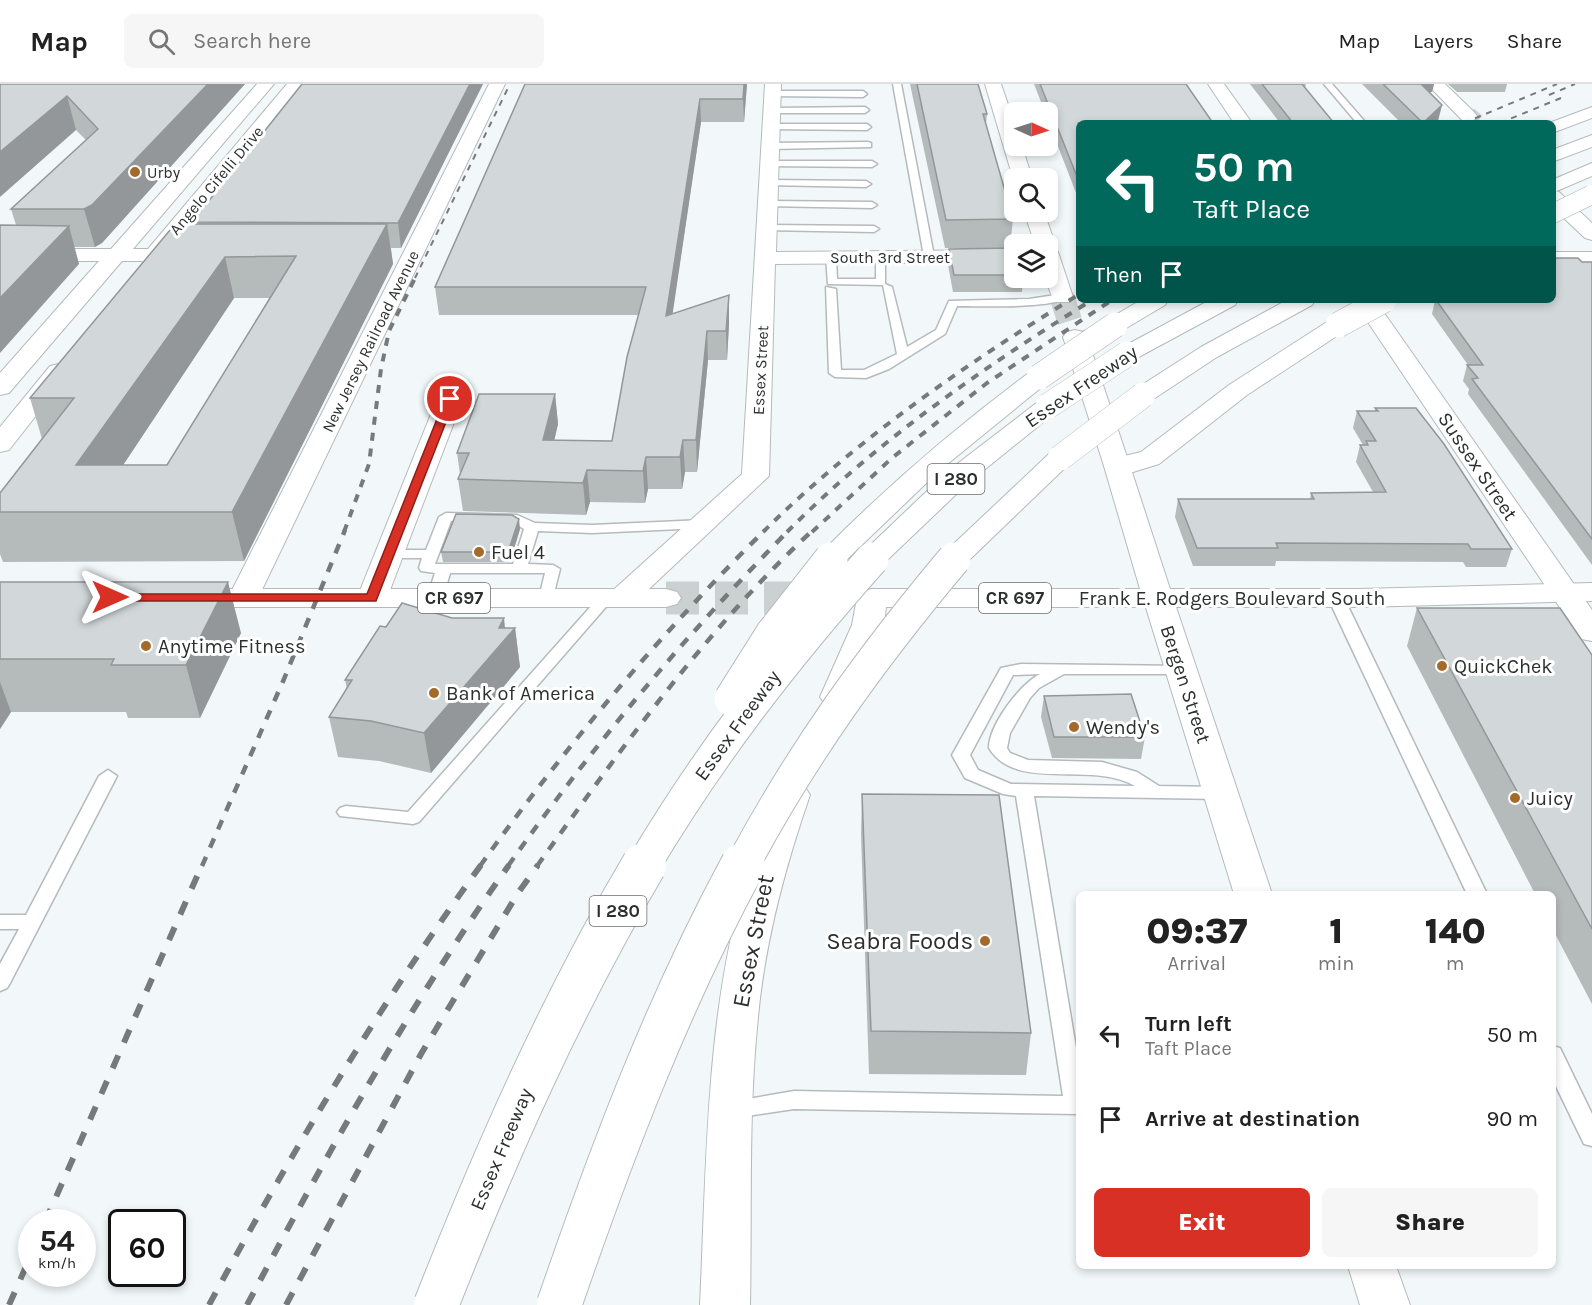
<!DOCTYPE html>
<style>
body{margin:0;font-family:Karla,sans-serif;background:#f6f6f6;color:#222;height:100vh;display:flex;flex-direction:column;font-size:22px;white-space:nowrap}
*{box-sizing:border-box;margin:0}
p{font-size:20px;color:#767676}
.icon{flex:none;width:33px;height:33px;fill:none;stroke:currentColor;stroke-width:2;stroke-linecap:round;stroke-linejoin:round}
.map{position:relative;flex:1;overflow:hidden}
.side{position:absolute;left:1076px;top:807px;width:480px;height:378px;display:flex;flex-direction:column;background:#fff;border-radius:9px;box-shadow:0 3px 9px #0003}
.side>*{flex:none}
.banner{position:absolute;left:1076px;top:36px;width:480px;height:183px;border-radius:9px;box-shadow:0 3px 9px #0003;background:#00695c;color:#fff;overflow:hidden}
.needle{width:39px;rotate:93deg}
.fabs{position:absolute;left:1004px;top:18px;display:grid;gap:12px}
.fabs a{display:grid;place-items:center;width:54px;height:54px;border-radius:9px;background:#fff;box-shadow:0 3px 9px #0003;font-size:30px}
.speed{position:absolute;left:18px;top:1125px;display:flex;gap:12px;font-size:30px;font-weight:700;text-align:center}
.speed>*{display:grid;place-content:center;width:78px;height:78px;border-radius:50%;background:#fff;box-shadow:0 3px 9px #0003;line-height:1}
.speed small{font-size:15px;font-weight:400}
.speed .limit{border:3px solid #111;border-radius:9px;background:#fff;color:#111}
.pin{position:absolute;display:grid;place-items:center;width:51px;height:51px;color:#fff;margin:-26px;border:3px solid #fff;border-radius:50%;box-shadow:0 2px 6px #0007}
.me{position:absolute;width:66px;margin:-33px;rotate:90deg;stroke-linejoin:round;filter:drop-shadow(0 0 4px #0008)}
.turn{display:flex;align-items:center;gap:21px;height:126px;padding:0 18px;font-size:27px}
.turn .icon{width:78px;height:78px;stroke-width:2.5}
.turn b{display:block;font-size:42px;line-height:51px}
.then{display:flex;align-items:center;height:57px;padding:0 18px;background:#0003;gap:12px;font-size:22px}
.eta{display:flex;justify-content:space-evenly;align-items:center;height:102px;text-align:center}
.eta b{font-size:36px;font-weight:800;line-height:42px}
.cta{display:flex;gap:12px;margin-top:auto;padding:12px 18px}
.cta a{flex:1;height:69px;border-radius:9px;background:#d93025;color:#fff;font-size:24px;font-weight:800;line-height:69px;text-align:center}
.cta a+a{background:#f6f6f6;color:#222}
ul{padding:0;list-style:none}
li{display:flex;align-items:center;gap:18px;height:84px;padding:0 18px}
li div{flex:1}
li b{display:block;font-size:22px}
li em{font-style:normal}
header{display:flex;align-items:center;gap:36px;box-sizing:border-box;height:84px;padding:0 30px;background:#fff;border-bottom:2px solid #e0e0e0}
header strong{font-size:28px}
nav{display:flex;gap:33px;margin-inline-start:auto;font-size:21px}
.search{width:420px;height:54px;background:#f6f6f6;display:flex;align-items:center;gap:15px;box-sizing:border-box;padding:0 21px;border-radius:9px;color:#767676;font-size:22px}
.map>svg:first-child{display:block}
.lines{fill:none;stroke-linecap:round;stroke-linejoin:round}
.street-tunnel-far1{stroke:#cbd0d1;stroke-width:19;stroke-dasharray:19 10;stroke-linecap:butt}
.street-tunnel{stroke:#cbd0d1;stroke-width:25;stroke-dasharray:25 13;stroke-linecap:butt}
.primary-tunnel{stroke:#cbd0d1;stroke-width:33;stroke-dasharray:33 16;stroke-linecap:butt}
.lane-casing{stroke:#b5babc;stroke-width:3}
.street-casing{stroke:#b5babc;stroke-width:2}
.secondary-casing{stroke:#b5babc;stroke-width:2}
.primary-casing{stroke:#b5babc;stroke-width:2}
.highway-casing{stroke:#b5babc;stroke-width:2}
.lane{fill:#fff;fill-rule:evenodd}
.street{fill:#fff;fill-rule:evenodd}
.secondary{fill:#fff;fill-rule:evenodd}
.primary{fill:#fff;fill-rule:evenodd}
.highway{fill:#fff;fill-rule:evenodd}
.rail-far3{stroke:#777a7b;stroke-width:2;stroke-dasharray:6 6;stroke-linecap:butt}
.rail-far2{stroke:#777a7b;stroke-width:4;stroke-dasharray:8 8;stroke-linecap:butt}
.rail-far1{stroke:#777a7b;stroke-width:4.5;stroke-dasharray:10 10;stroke-linecap:butt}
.rail{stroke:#777a7b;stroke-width:6;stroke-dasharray:14 14;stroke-linecap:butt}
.highway-bridge-far3-casing{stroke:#b5babc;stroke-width:20;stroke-linecap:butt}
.highway-bridge-far2-casing{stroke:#b5babc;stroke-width:26;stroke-linecap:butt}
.highway-bridge-far1-casing{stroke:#b5babc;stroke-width:35;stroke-linecap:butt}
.highway-bridge-casing{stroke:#b5babc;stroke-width:46;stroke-linecap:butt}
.highway-bridge-far3{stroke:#fff;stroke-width:19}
.highway-bridge-far2{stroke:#fff;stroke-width:25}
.highway-bridge-far1{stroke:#fff;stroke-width:33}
.highway-bridge{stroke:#fff;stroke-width:44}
.wall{fill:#b5babb;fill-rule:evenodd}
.shaded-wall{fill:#939799}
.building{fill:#d2d8da;stroke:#939799;stroke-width:1.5;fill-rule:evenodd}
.route{fill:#d93025;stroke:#8d1f18;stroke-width:1.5}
.poi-dot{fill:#a46a2a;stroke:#fff;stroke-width:2}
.labels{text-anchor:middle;stroke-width:6;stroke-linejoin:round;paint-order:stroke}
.far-poi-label{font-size:16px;fill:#2d2f2f;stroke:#fff;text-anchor:start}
.far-street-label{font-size:16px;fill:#2d2f2f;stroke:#fff}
.shield{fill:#fff;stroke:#6c6d6d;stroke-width:1.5}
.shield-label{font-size:18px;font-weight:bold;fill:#2d2f2f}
.street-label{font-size:20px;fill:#2d2f2f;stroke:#fff}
.poi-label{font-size:20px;fill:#2d2f2f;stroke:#fff;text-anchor:start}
.near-street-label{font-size:24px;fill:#2d2f2f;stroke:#fff}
.near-poi-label{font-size:24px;fill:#2d2f2f;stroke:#fff;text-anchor:end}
</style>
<header>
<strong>Map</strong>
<div class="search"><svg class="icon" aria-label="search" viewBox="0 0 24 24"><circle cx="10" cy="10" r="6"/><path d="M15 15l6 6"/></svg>Search here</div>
<nav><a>Map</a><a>Layers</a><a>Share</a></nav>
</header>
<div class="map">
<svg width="1592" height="1221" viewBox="0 0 1592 1221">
<rect width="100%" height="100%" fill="#f2f8fa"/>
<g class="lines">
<path class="street-tunnel-far1" d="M1468 32 1476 39"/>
<path class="street-tunnel" d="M1062 213 1075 253"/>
<path class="primary-tunnel" d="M666 514H823"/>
<defs>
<g id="lane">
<path d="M893 0H901L934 172 929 175 924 172Z"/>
<path d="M1324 0H1332L1366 39H1357Z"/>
<path d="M773 7H863L867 10 863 13 770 12Z"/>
<path d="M772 24 865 23 869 26 865 29H769L768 27Z"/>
<path d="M771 40H867L871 43 867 46 768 45 767 43Z"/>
<path d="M868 58 871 59V63L770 65 765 62 770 59Z"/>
<path d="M769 77H872L877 80 872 83 766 82V78Z"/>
<path d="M769 96 866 97 871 100 866 103 766 101 764 99Z"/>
<path d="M768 117 872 118 877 121 872 124 765 122V118Z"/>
<path d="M767 141 874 142 879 145 874 148 763 146 762 144Z"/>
<path d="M831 170 836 173 837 195H876V173L885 171V200L892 203 907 263 936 246 949 217 1029 215 1062 210 1068 213C1052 225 980 222 957 222L945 250 889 285 866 294 835 293 829 289 826 203 836 205 841 286H864L897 270 883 201 828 200 826 173Z"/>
<path d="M446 429 517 431 535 439 592 441 703 436 710 440 703 444 592 449 538 447 528 480 553 481 560 485 552 517 547 519 539 514 545 489H450L443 514 435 519 427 514 435 489 421 487 419 484 422 474H390L383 470 390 466H426L439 433ZM451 437 514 439 524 445 513 480H435Z"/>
<path d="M606 509 614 514 611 517 419 738 413 740 340 732 337 728 340 724 346 722 408 728 601 511Z"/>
<path d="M1336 509 1344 514 1487 810H1467L1328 514Z"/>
<path d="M1021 580 1186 582 1188 585 1186 588 1180 590H1064L1039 604 1030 614 1010 649 1007 664 1010 669 1028 676 1102 678 1137 688 1159 702 1220 703 1229 709 1220 715 1034 712 1078 976V1030L794 1025 733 1034 725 1031 722 1025 725 1019 794 1007 1063 1012 1016 712 1003 710 965 694 952 671 1001 584ZM1040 590C1020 600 989 641 989 664 1016 709 1092 676 1135 702L1011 700 978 686 970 671 1013 591Z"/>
<path d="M108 686 117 692 10 899 7 904 0 907V880L19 845H0V831H26L99 692Z"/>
<path d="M1552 962 1560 964 1592 1030V1062L1584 1060 1552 994Z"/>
</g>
<g id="street">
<path d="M257 0H274L133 165H148L287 0H304L171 165 181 167 185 171 181 175 160 177 151 181 142 177H122L9 309 0 311V289L99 177H0V165H111Z"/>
<path d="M489 0H505L258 514 254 520 243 523 232 520 228 514Z"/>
<path d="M765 0H781L776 168 1014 166V178L775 180 769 392 633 520 622 523 611 520 607 514 611 508 742 390Z"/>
<path d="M985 0H1001L1014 38V62H1022L1032 94H1013Z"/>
<path d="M1208 0H1224L1252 39H1234Z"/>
<path d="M1427 0H1445L1474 28 1477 32 1474 36H1462Z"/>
<path d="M1552 106 1559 108 1592 139V156L1585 154 1552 123Z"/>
<path d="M1024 128H1044L1055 160 1053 163 1058 168 1073 213 1070 218H1054L1045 194H1047V160H1035Z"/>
<rect x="1552" y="168" width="40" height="12"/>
<path d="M1353 216H1375L1592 526V557L1581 555Z"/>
<path d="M1075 246 1083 248 1087 253 1130 382 1126 388 1117 390 1108 388 1104 382 1063 253 1067 248Z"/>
<path d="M59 280 68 282 71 287 9 366 0 368V343L50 282Z"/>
<path d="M450 307 459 310 463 315 387 514 383 520 372 523 361 520 357 514 437 315 441 310Z"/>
<path d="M1158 505 1169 508 1173 514 1272 810H1234L1143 514 1147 508Z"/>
<path d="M1348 1182H1396L1410 1221H1360Z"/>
</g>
<g id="secondary">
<path d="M872 505 883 508 887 514 884 541 849 620 837 623 825 620 820 613 852 541 857 514 861 508Z"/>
<path d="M792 699 805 703 810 711C785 783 765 857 758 933 748 1029 752 1125 750 1221H700C707 1074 705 926 749 784 757 757 764 726 779 703Z"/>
</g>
<g id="primary">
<path d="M1117 374 1126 376 1130 382 1170 505H1360L1592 499V517L1360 523H872L861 520 857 514 861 508 872 505H1140L1104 382 1108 376Z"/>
<path d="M187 505H666L677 508 681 514 677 520 666 523H187L176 520 172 514 176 508Z"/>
</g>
<g id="highway">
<path d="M1592 23V34L1552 49V39H1549Z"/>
<path d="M1592 51V63L1552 78V66Z"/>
<path d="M1592 79V92L1552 109V96Z"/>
<path d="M1141 216H1168L1165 221 1123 246H1107L1103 241 1107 236Z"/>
<path d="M1210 216H1238L1235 221 1135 275H1119L1115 270 1119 265Z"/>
<path d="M1287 216H1315L1312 221 1217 273 1152 316 1143 318 1134 316 1131 311 1134 306 1201 263Z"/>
<path d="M1338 234 1346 236 1350 241 1346 246 1247 311 1159 380 1133 388 1117 390 1108 388 1104 382 1108 376 1141 368 1229 301 1330 236Z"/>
<path d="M1039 286 1048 288 1051 293 1048 298 940 386 841 481 831 484 821 481 816 475 821 469C886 403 956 343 1030 288Z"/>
<path d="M1048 314 1057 317 1061 322 1057 327 968 399 882 481 872 484 862 481 857 475 862 469 948 387 1039 317Z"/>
<path d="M1060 366 1069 368 1073 374 1069 380 964 481 954 484 944 481 939 475 944 469 1051 368Z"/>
</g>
</defs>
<use href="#lane" class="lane-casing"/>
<use href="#street" class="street-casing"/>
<use href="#secondary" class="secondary-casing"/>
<use href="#primary" class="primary-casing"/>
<use href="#highway" class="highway-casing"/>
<use href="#lane" class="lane"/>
<use href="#street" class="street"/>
<use href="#secondary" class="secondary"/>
<use href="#primary" class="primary"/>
<use href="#highway" class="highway"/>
<g class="rail-far3">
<path d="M1549 11 1575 0"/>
<path d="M1464 39 1557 0"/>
<path d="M1500 39 1561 14"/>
<path d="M415 194 510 0"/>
</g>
<g class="rail-far2">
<path d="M344 448 369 380 381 285 389 247 416 192"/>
<path d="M763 448C857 355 966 280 1078 211"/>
<path d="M787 448C877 357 984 283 1092 216"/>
<path d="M812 448 892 374 987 299 1112 216"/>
</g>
<g class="rail-far1">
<path d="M202 782 284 595 345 446"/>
<path d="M480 782C566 662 660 550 765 446"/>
<path d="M508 782C595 659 683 554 789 446"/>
<path d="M537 782C622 664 706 545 813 446"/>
</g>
<g class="rail">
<path d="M45 1138 202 781"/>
<path d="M9 1221 32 1169"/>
<path d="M209 1221C291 1069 380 920 481 781"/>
<path d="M247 1221C327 1070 410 920 509 781"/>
<path d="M286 1221 421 970 518 809 538 781"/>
</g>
<defs>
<path id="highway-bridge-far3" d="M1552 130 1591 111"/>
<g id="highway-bridge-far2">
<path d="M1338 241 1384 216"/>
<path d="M1039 293 1115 241"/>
<path d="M1048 322 1127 270"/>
<path d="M1060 374 1143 311"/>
</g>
<g id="highway-bridge-far1">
<path d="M731 615 772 550 831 475"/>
<path d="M643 782C711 668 784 574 872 475"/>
<path d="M742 782C803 668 871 574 954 475"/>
</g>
<g id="highway-bridge">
<path d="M436 1221C496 1069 561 921 644 781"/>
<path d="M559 1221C611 1070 667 921 743 781"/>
</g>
</defs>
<use href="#highway-bridge-far3" class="highway-bridge-far3-casing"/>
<use href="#highway-bridge-far2" class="highway-bridge-far2-casing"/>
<use href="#highway-bridge-far1" class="highway-bridge-far1-casing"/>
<use href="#highway-bridge" class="highway-bridge-casing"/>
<use href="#highway-bridge-far3" class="highway-bridge-far3"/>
<use href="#highway-bridge-far2" class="highway-bridge-far2"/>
<use href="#highway-bridge-far1" class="highway-bridge-far1"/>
<use href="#highway-bridge" class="highway-bridge"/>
</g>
<g class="wall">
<path d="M0 0H245L102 159 95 163H74L79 180 16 141 11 125 86 56 76 46Z"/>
<path d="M483 0 401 164H391L393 180 244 477 3 478 0 470V409L42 355 30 314 192 140V138ZM234 214H270L167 381H123Z"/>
<path d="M525 0H747L744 38H701L672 230 729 211V240L727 276H708L697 388H685L682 405H648L645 419 590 418 586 431 463 427 458 395 460 390 457 369 555 310 558 340 554 357H612L639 231H439L435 203Z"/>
<path d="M910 0H978L987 30 986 40 1013 135 1010 164H945Z"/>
<path d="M1034 0H1186L1078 39V114L1047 34V28H1045Z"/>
<path d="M1250 0H1306L1305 4 1334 39H1280Z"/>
<path d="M1362 0H1434L1432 8H1429L1442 21 1438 38 1437 39H1401Z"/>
<path d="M1448 0H1507L1505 8H1457Z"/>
<path d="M1014 164V194H1023L1022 208H953L948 181 949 165Z"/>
<path d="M1582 178H1592V481L1468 310 1469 305 1463 297 1467 281H1468L1432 230 1435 216H1552Z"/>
<path d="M1375 324 1512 465 1506 483H1466L1463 478 1276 477 1275 482H1193L1175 433 1178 415H1310L1311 409 1373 408 1356 378 1360 361H1363L1353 344 1357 327H1375Z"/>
<path d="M520 445 510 478H443L441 468Z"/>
<path d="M0 498 241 549 200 634H128L126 628H11L0 645Z"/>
<path d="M1417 524 1592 571V920L1552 844V810H1535L1407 562Z"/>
<path d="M452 534 505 544H515L520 583 431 689 379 677 338 673 329 633 347 605 345 596 386 543Z"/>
<path d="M1044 612 1145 653 1141 675 1052 674 1041 633Z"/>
<path d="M862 710 1031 949 1026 991 869 990 861 751Z"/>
</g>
<g class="shaded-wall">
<path d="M208 0H245L102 159 95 163 84 125Z"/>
<path d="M470 0H483L401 164 398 139Z"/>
<path d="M744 0H747L744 38 743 15Z"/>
<path d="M1413 0H1434L1432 8 1411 10Z"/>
<path d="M67 12 76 46 0 113V68Z"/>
<path d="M700 15 701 38 668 261 666 232Z"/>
<path d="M1442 21 1437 39H1423Z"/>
<path d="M387 140 393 180 244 477 232 428Z"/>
<path d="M69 142 79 180 0 269V214Z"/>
<path d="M225 173 234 214 92 428 76 381Z"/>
<path d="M729 211V240L727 276 726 247Z"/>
<path d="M707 247 708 276 697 388 696 356Z"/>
<path d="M555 310 558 340 547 388 543 356Z"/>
<path d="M683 356 685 388 682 405 680 373Z"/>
<path d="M646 373 648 405 645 419 643 387Z"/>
<path d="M587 386 590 418 586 431 583 399Z"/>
<path d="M519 435 520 445 510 478 508 468Z"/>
<path d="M228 498 241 549 200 634 186 581Z"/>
<path d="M504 534 506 554 515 544 520 583 431 689 424 649 499 544Z"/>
<path d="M0 598 11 628 0 645Z"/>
</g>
<g class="building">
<path d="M0 0H208L92 121 84 125H11L98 45 67 12 0 68Z"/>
<path d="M302 0H470L398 139 192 138Z"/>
<path d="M525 0H744L743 15H700L666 232 729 211 726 247H707L696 356H683L680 373H646L643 387 587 386 583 399 458 395 469 369H457L479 310H555L543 356 612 357 627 273 646 203H435Z"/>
<path d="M917 0H978L987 30H983L1013 135 946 136Z"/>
<path d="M1040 0H1186L1213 39H1078V95Z"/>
<path d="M1262 0H1302L1334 39H1293Z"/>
<path d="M1383 0H1421L1442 21 1423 39Z"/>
<path d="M175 140H387L232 428H0V409L74 314H30ZM296 172 167 381H76L225 173Z"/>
<path d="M0 141 69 142 0 214Z"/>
<path d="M1014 164V191H954L949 165Z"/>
<path d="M1552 174H1578L1582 178H1592V455L1472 295 1478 294 1467 281H1483L1436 216H1552Z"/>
<path d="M1375 324H1416L1444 360 1512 465H1471L1468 460 1276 459 1278 464H1197L1178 415H1314L1311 409 1386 408 1360 361H1368L1366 357H1376L1357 327H1378Z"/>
<path d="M456 430 512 431 519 435 508 468H441Z"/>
<path d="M0 498H228L186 581H111L114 575H0Z"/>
<path d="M402 519 452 534H504L499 544H515L424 649 371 637 329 633 352 596H345L380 542 386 543Z"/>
<path d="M1417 524H1560L1592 571V845Z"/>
<path d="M1131 610 1145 653H1054L1044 612Z"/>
<path d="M862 710 999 711 1031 949 871 947Z"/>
</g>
<path class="route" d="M450 312 455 315 376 517H110L104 513 110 510H367L445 315Z"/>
<g class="poi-dot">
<circle cx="135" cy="88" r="6"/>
<circle cx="479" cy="468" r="6"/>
<circle cx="146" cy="562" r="6"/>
<circle cx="1442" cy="582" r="6"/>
<circle cx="434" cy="609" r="6"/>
<circle cx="1074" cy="643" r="6"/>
<circle cx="1515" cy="714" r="6"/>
<circle cx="985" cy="857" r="6"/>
</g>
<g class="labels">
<g class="far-poi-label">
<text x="147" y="94">Urby</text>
</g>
<g class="far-street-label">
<text transform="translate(216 96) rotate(-50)" y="6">Angelo Cifelli Drive</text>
<text x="890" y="179">South 3rd Street</text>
<text transform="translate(370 257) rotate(-64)" y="6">New Jersey Railroad Avenue</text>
<text transform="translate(760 286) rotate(-87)" y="6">Essex Street</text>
</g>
<g class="shield">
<rect x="927.5" y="380" width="57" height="30" rx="4.5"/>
<rect x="418" y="499" width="72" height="30" rx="4.5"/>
<rect x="979" y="499" width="72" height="30" rx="4.5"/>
<rect x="589.5" y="812" width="57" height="30" rx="4.5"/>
</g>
<g class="shield-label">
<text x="956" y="401">I 280</text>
<text x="454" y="520">CR 697</text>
<text x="1015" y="520">CR 697</text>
<text x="618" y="833">I 280</text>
</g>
<g class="street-label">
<text transform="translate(1081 302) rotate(-34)" y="7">Essex Freeway</text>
<text transform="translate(1478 382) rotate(56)" y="7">Sussex Street</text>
<text x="1232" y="521">Frank E. Rodgers Boulevard South</text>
<text transform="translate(1186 600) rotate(72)" y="7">Bergen Street</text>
<text transform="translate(737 641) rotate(-54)" y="7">Essex Freeway</text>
<text transform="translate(501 1065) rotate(-67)" y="7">Essex Freeway</text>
</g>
<g class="poi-label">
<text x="491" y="475">Fuel 4</text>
<text x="158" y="569">Anytime Fitness</text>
<text x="1454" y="589">QuickChek</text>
<text x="446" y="616">Bank of America</text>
<text x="1086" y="650">Wendy's</text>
<text x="1527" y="721">Juicy</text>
</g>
<g class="near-street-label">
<text transform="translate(753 857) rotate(-79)" y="8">Essex Street</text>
</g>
<g class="near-poi-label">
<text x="973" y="865">Seabra Foods</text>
</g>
</g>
</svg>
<div class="fabs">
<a><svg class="needle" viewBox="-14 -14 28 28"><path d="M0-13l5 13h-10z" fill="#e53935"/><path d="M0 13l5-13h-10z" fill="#767676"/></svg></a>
<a><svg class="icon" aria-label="search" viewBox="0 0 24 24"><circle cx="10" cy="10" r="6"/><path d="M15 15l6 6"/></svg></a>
<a><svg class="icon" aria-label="layers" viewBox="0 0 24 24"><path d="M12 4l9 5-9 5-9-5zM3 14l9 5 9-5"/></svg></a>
</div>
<div class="speed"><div>54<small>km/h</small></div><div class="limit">60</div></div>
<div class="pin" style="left:450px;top:315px;background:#d93025"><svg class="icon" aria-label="arrive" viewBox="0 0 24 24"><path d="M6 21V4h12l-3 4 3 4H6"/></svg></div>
<svg class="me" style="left:110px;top:513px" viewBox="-20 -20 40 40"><path d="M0-17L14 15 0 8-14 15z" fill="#d93025" stroke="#fff" stroke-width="4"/></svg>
<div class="banner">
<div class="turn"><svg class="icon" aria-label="left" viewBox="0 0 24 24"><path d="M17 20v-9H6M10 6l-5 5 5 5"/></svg><div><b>50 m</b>Taft Place</div></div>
<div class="then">Then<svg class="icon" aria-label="arrive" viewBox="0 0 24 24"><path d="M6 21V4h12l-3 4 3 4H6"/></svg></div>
</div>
<section class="side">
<div class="eta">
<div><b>09:37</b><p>Arrival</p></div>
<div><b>1</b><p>min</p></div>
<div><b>140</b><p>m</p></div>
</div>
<ul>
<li><svg class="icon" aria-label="left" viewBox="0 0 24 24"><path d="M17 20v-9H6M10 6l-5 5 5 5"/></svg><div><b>Turn left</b><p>Taft Place</p></div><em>50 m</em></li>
<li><svg class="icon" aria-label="arrive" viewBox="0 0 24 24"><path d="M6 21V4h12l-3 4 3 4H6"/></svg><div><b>Arrive at destination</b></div><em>90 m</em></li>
</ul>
<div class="cta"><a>Exit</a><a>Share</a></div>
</section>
</div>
